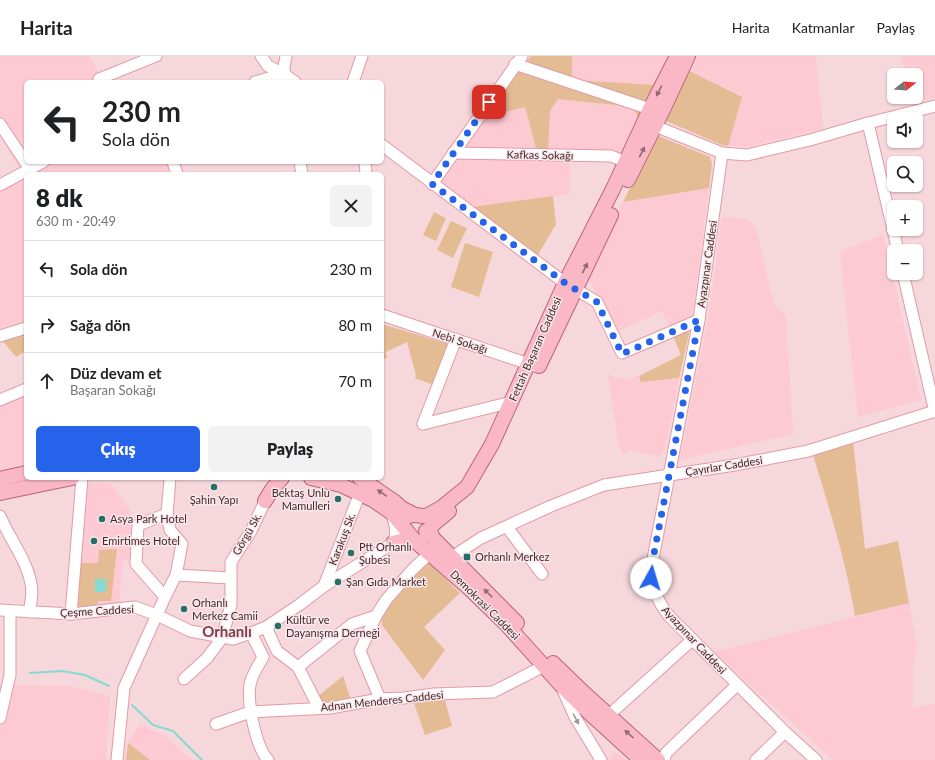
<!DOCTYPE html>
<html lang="tr">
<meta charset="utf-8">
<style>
body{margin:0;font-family:Lato,sans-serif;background:#f2f2f2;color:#202124;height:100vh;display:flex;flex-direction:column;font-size:15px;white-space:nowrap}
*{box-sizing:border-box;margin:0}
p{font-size:13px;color:#757577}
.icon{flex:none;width:22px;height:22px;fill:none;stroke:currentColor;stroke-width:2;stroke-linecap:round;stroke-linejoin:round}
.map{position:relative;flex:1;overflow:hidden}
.side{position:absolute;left:24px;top:116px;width:360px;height:308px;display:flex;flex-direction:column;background:#fff;border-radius:6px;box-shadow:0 1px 3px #0004}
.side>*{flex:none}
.banner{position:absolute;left:24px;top:24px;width:360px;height:84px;border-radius:6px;box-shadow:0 1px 3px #0004;background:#fff;color:#202124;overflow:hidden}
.needle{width:26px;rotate:73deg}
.buttons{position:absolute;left:887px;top:12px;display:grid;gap:8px}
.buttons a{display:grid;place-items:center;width:36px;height:36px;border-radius:6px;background:#fff;box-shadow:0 1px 3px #0004;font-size:20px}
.pin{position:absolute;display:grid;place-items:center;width:34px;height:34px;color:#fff;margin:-17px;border-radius:8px;box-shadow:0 2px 6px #0006}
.me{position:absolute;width:44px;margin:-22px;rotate:6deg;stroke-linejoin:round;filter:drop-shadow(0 0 3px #0008)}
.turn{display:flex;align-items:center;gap:14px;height:84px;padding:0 12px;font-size:18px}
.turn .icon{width:52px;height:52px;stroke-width:2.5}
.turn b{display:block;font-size:28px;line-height:34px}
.round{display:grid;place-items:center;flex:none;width:42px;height:42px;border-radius:6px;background:#f2f2f2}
.headline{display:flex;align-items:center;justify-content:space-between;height:68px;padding:0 12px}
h1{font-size:24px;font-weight:800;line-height:30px}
.action{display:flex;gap:8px;margin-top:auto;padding:8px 12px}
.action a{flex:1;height:46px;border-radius:6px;background:#2563eb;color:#fff;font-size:16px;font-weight:800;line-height:46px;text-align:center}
.action a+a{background:#f2f2f2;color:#202124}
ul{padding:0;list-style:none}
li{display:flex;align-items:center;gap:12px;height:56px;padding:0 12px;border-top:1px solid #e0e0e0}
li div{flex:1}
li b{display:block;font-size:15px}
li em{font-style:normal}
header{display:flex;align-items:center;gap:24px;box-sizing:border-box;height:56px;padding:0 20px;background:#fff;border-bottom:1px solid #e0e0e0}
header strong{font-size:19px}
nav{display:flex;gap:22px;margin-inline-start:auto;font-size:14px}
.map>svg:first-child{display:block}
.built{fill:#fdc9d2}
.green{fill:#e4bc94}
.water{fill:#87dad1}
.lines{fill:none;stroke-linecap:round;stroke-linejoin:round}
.stream{stroke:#87dad1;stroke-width:2}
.minor-casing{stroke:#e39aa7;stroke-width:13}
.major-casing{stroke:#b96677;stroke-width:16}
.minor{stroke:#fff;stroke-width:11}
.major{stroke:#fab7c5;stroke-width:14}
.oneway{fill:#966871}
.oneway2{fill:#a29496}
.route{stroke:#2563eb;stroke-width:7;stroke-dasharray:0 12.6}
.poi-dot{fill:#266f69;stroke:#f8e8eb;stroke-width:1.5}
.labels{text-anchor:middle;stroke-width:3;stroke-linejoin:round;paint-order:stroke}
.street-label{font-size:11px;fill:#45282d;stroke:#f8e8eb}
.poi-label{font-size:11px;fill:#45282d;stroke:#f8e8eb;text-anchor:start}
.district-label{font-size:15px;font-weight:bold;fill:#7e3f4d;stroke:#f8e8eb}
</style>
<header>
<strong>Harita</strong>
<nav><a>Harita</a><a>Katmanlar</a><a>Paylaş</a></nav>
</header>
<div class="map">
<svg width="935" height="704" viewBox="0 0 935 704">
<rect width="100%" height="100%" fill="#f6d7dc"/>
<g class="built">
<path d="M0 0H89L104 26H26V106H169L173 118H26V269L0 274V136L25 122 0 80Z"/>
<path d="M572 0H671L657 29 572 24Z"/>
<path d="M693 0H816L823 73 745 91 722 89 664 64Z"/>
<path d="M901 0H935V41L912 47 911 41H916V19H906Z"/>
<path d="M558 43 634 51 638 64 623 97 570 96V138L472 151 438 127 484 61 525 51 537 95H548L550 55Z"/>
<path d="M709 132 692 263 670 272 662 255 616 276 586 217 623 146Z"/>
<path d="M722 161 748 163 756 172 774 249 786 260 793 378 680 404 708 264Z"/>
<path d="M883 179 921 344 858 361 840 197 846 193Z"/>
<path d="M608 319 629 324 639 320 642 326 679 322 665 394 658 400 630 394 623 398 618 385Z"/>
<path d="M26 327V413L0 418V338Z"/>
<path d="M80 428H111L130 454 131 505H123L119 549 73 553Z"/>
<path d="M909 547 917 591 913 613V652L935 648V704H833L714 596Z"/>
<path d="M0 629 70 630 110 640 106 704H0Z"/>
<path d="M140 668 163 679 192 704H150L128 687Z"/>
<path d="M615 696 626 704H608Z"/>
</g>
<g class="green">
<path d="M531 0H572V24L657 29 647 47 572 24 527 5Z"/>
<path d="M520 13 643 53 638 64 634 51 558 43 550 55 548 96H537L525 51 484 61Z"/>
<path d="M687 14 742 41 728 90 722 89 664 64Z"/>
<path d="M656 79 710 101 712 108 709 132 623 146Z"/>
<path d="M553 140 556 168 538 199 472 151Z"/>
<path d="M434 156 446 162 436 185 423 179Z"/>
<path d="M451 165 467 172 453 202 437 194Z"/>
<path d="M465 187 493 196 479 241 451 231Z"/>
<path d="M382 268 448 288 434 329 415 322 416 319 407 286 386 296 387 302 382 304Z"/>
<path d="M690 273 679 322 641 326 639 320 681 299 673 280Z"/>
<path d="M26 277V295L16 301 2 284Z"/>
<path d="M853 386 865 493 898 485 909 547 855 560C846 505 829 452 813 399Z"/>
<path d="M117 493 111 545H98L97 551 73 553 78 507H98L99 494Z"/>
<path d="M429 507 460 537 424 571 445 594 423 624 382 569 381 560 423 509Z"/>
<path d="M343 620 351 644 320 646 317 641Z"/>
<path d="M444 641 452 670 425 679 413 644Z"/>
<path d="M128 687 150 704H126Z"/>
</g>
<rect class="water" x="95" y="523" width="11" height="13"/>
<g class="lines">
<g class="stream">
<path d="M30 617 62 615 85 619 109 630"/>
<path d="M132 649 153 669 173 675 202 704"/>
</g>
<defs>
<g id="minor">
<path d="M261 0 268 10 284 18 295 26"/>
<path d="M515 8 650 53"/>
<path d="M99 23 156 0"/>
<path d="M285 25 284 11 286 0"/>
<path d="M255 26 284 18"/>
<path d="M353 26 362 0"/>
<path d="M868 67 898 195"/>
<path d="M0 68 30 113"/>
<path d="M655 70 722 97 747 99 810 84 868 67 935 50"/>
<path d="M382 89 565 227 597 246 622 297 699 264"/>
<path d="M453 97 611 100 626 106"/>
<path d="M722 97 699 264 651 513C651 531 658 546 669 560L785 676 816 704"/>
<path d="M173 106 177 118"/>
<path d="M300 106 302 118"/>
<path d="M365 106 366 118"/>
<path d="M432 128 522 0"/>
<path d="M0 129 43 106"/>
<path d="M903 217 935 356"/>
<path d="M382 259 535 310"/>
<path d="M0 280 26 272"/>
<path d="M0 344 26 333"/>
<path d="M423 368 512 346"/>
<path d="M423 368 456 283"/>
<path d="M0 460C9 482 27 504 31 528 33 538 31 547 29 556"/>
<path d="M507 471 542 518"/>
<path d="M452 501 481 482 551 450 604 429 735 409 808 395 935 355"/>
<path d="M176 519 231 522"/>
<path d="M324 530 360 437"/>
<path d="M165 541 136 508 138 469 167 458"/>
<path d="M0 554 71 558 135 551 157 559 190 575 233 583 251 577 266 571 299 549 324 530 393 487C398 477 395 469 392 458"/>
<path d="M71 558 82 422"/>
<path d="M376 560 360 595 380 643"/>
<path d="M266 571 277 595 298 611 319 652"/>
<path d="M251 577 263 601"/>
<path d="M263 601C259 609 251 620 250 629 247 647 256 691 268 704"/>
<path d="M298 611 352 568 376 560 386 544 412 514 430 497"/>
<path d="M184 623 207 602 222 582 231 549V506L251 475 265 445"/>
<path d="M562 632 575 661 601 704"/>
<path d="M609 659 692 584"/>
<path d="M0 662 10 619V555"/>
<path d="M216 668 250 656 330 652 380 643 404 642 434 638 493 636 544 610"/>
<path d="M117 704 124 632 165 541 176 519 182 488 170 474 167 458 170 422"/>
<path d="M664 704 666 697 737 629"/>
<path d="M756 704 785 676"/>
</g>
<g id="major">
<path d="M628 124 662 56 688 0"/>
<path d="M539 310 611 159"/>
<path d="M311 422 341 429 373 444 392 457 415 485 471 534 506 568 560 628 584 652 641 704"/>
<path d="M360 422 395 446 410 460"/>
<path d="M0 423 26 417"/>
<path d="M0 437 72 422"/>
<path d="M265 445 273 432 282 422"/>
<path d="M403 453 415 459 423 460 428 459 441 452 467 431 492 388 565 227 613 133 650 53 677 0"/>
<path d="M426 475 517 567"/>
<path d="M432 481 430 473 431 470 449 455"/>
<path d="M393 487 405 484 419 486"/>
<path d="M553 607 584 637 658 704"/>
</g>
</defs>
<use href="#minor" class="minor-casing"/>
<use href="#major" class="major-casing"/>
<use href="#minor" class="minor"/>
<use href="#major" class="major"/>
</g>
<defs><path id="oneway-solid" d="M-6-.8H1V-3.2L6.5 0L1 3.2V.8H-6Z"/></defs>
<g class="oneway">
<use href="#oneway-solid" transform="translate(659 35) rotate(117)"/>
<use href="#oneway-solid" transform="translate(642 96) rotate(-63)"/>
<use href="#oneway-solid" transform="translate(585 212) rotate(-64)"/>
<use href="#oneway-solid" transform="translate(382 437) rotate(-145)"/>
<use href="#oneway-solid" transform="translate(488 537) rotate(-135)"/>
<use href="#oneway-solid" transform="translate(629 678) rotate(-138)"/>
</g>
<use class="oneway2" href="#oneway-solid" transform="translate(576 663) rotate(62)"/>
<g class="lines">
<path class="route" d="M489 46 432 128 565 227 597 246 622 298 699 264 651 513V522"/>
</g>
<g class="poi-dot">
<circle cx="214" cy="431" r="4"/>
<circle cx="338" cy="443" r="4"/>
<circle cx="102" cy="463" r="4"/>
<circle cx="94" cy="485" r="4"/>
<circle cx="351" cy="497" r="4"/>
<rect x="463" y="497" width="8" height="8" rx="2"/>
<circle cx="338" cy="526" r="4"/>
<circle cx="184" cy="553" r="4"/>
<circle cx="278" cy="570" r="4"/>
</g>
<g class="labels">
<g class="street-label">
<text transform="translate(540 99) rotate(1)" y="4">Kafkas Sokağı</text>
<text transform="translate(707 208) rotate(-82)" y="4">Ayazpınar Caddesi</text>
<text transform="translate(460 285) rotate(18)" y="4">Nebi Sokağı</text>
<text transform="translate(535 293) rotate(-66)" y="4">Fettah Başaran Caddesi</text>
<text transform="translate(724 410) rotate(-9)" y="4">Çayırlar Caddesi</text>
<text transform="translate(247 478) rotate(-60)" y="4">Görgü Sk.</text>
<text transform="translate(342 483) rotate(-69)" y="4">Karakuş Sk.</text>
<text transform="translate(485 549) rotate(45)" y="4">Demokrasi Caddesi</text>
<text transform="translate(97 555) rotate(-3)" y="4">Çeşme Caddesi</text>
<text transform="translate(694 584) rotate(47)" y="4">Ayazpınar Caddesi</text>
<text transform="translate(382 645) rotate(-6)" y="4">Adnan Menderes Caddesi</text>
</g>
<g class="poi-label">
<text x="330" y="441" text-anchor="end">Bektaş Unlu<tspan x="330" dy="13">Mamulleri</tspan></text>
<text x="214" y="448" text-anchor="middle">Şahin Yapı</text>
<text x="110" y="467">Asya Park Hotel</text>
<text x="102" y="489">Emirtimes Hotel</text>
<text x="359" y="495">Ptt Orhanlı<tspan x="359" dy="13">Şubesi</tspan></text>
<text x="475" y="505">Orhanlı Merkez</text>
<text x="346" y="530">Şan Gıda Market</text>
<text x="192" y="551">Orhanlı<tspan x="192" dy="13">Merkez Camii</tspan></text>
<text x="286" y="568">Kültür ve<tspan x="286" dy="13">Dayanışma Derneği</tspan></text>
</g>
<g class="district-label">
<text x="227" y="581">Orhanlı</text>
</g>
</g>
</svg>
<div class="buttons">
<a><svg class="needle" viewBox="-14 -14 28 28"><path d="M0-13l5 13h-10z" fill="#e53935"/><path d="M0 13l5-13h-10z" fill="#757577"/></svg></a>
<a><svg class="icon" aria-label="sound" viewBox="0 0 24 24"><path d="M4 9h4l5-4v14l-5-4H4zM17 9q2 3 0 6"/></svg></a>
<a><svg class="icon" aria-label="search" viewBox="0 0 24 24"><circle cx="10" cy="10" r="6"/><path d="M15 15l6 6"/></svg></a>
<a>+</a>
<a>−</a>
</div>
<div class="pin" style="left:489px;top:46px;background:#d93025"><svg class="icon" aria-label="arrive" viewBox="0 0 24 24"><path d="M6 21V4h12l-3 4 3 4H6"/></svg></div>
<svg class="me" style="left:651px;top:522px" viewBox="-20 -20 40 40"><circle r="19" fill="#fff"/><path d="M0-13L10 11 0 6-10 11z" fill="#2563eb"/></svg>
<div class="banner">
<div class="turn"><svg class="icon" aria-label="left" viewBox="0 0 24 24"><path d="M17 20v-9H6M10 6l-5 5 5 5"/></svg><div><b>230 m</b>Sola dön</div></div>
</div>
<section class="side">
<div class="headline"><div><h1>8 dk</h1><p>630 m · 20:49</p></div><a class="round"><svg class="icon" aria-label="close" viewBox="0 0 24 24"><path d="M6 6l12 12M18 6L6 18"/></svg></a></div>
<ul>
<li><svg class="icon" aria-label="left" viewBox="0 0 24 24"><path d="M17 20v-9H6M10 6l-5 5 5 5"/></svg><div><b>Sola dön</b></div><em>230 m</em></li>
<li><svg class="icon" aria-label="right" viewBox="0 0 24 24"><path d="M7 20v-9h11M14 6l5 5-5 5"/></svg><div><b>Sağa dön</b></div><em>80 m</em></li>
<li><svg class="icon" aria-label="ahead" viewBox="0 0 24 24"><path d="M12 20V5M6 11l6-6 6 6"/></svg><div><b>Düz devam et</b><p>Başaran Sokağı</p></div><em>70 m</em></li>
</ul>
<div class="action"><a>Çıkış</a><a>Paylaş</a></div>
</section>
</div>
